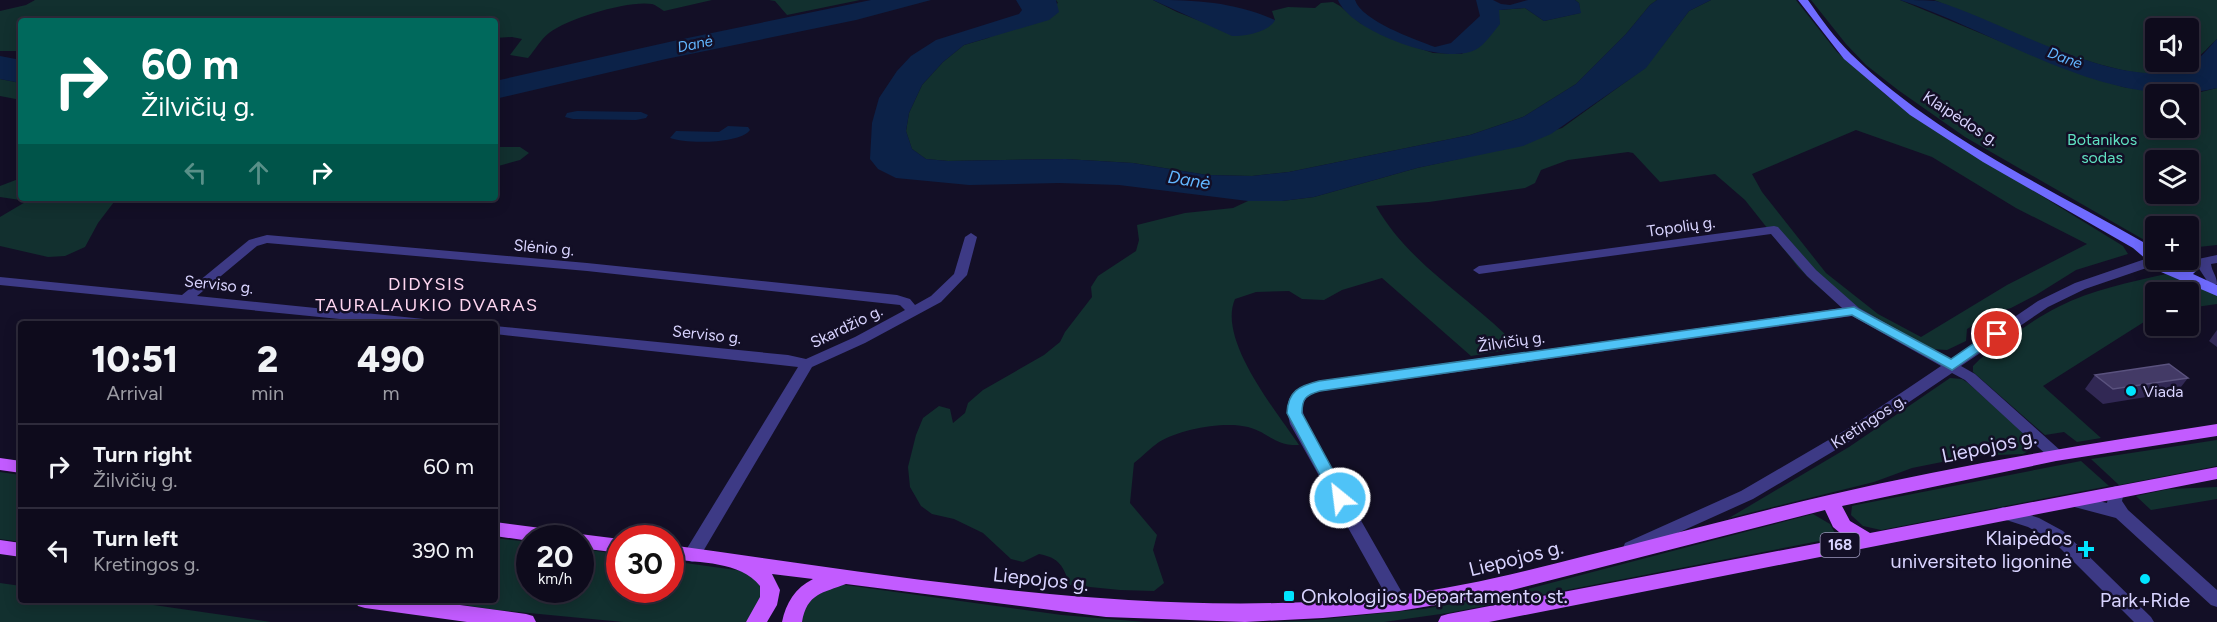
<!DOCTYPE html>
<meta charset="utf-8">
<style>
body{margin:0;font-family:Figtree,sans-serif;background:#171425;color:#f1f3f6;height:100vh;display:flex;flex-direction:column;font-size:22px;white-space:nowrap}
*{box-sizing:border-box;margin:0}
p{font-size:20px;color:#9b9ba3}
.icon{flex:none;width:33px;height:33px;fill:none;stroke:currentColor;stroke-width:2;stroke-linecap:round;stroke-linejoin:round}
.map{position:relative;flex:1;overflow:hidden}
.details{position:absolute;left:18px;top:321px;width:480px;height:282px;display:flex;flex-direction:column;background:#0e0b1c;border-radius:6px;box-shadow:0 3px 15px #0003,0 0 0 2px #2e2b3b}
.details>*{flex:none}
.guide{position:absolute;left:18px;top:18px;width:480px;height:183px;border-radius:6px;box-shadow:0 3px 15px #0003,0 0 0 2px #2e2b3b;background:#00695c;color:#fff;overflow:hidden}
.buttons{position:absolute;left:2145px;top:18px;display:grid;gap:12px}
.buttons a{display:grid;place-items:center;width:54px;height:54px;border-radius:6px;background:#0e0b1c;box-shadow:0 3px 15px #0003,0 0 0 2px #2e2b3b;font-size:30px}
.speed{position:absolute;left:516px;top:525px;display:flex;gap:12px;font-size:30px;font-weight:700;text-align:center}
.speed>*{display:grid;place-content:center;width:78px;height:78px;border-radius:50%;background:#0e0b1c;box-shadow:0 3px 15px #0003,0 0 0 2px #2e2b3b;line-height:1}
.speed small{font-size:15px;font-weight:400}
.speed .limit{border:9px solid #d22;background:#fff;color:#111}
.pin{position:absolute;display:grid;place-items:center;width:51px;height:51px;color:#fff;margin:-26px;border:3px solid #fff;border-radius:50%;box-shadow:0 2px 6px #0007}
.me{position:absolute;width:66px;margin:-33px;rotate:331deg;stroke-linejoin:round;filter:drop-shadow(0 0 4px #0008)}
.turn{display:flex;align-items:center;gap:21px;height:126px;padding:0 24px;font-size:27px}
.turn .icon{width:78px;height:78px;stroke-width:2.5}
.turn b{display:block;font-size:42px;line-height:51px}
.lanes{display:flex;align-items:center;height:57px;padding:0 24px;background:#0003;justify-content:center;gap:30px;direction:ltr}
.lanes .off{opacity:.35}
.eta{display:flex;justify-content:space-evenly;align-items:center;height:102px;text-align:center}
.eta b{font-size:36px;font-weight:800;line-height:42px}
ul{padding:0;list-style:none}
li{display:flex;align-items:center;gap:18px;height:84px;padding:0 24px;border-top:2px solid #2e2b3b}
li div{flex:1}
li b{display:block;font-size:22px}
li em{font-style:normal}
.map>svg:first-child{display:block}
.green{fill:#12302f;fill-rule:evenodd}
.water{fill:#0c2248}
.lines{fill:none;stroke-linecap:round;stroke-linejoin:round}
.minor{fill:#3d3a85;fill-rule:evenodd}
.secondary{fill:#6f6bff;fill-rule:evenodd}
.primary{fill:#c25bff;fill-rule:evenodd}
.wall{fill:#312854}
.building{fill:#433a66;stroke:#5a527e;stroke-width:1.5}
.route{fill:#4fc3f7;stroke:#337fa1;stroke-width:1.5}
.poi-dot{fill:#00e5ff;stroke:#130f26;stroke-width:2}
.labels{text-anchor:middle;stroke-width:5;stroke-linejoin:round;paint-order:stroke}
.far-water-label{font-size:15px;font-style:italic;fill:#62b6ff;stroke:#130f26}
.shield{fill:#130f26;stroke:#9e99be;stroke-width:1.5}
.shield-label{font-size:15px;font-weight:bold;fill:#d9d4ff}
.street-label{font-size:16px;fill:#d9d4ff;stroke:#130f26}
.park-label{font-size:16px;fill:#5fe0c0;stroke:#130f26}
.poi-label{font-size:16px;fill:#d9d4ff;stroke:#130f26;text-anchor:start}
.water-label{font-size:18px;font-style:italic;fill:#62b6ff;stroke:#130f26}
.neighbourhood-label{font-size:18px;letter-spacing:1.5px;fill:#ffd6f0;stroke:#130f26}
.near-street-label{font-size:20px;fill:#d9d4ff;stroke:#130f26}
.near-poi-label{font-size:20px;fill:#d9d4ff;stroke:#130f26;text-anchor:end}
</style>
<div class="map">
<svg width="2217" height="622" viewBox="0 0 2217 622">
<rect width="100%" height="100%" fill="#130f26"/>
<g class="green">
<path d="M35 0H712L664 11C661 9 656 5 652 4 629 0 568 18 549 33 541 39 535 50 528 58L510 55 522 39 512 37 495 38V21H21V51H0V11L26 5Z"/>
<path d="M769 0H860L787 15 775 1Z"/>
<path d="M1056 0H1153L1177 12 1213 26 1275 20 1272 11 1288 7 1315 8 1321 3 1333 2 1340 6 1360 23 1401 42 1433 53 1462 54 1499 10 1525 8 1544 21 1580 13 1579 3 1575 0H1657L1650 5 1626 34 1576 84 1523 117 1470 135 1289 172 1252 176 1207 175 1133 163 1065 159 948 161 926 159 912 149 906 131 909 113 922 85 943 62 964 45 988 38 1058 3Z"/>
<path d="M1711 0H1796L1837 52 1886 95 1931 128 2123 246 2128 254 2076 270 2036 295 2011 308 1996 312 1967 329 1966 341 1947 350 1931 349 1923 355 1832 298 1814 283 1798 267 1745 200 1715 174 1660 182 1633 153 1628 152 1568 160 1541 170 1535 183 1525 188 1429 202 1376 206C1409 265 1473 299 1519 348L1471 356 1382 278 1342 290 1324 300 1302 299 1289 291 1256 292 1235 299C1217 340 1277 412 1299 445 1274 446 1270 433 1248 427 1224 421 1180 429 1159 442 1150 448 1142 457 1134 463L1130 503 1157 535 1153 550 1164 583 1154 591 1120 590 1070 585C1063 566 1060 558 1039 554L1023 562 1011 559 983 533 954 519 932 514 921 506 910 487 908 467 916 435 923 418 939 406 950 409 953 423 965 413 968 403 983 390 1044 355 1060 342 1065 332 1092 297 1091 287 1098 276 1136 251 1139 240 1137 225 1185 213 1233 208 1248 201H1282L1314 197 1417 168 1463 158 1562 128 1645 68 1689 11ZM1856 130 1932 157 2016 208 2087 244 2007 285 1921 337 1878 314 1826 273 1762 192 1752 174Z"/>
<path d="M1811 0H1900L2067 69 2123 87 2172 94H2193L2217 88V245L2189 248 2188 226H2156L2155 246 2153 245 1965 137 1898 90 1866 65 1846 44ZM2156 94H2188V128H2156ZM2156 160H2188V194H2156Z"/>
<path d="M1934 0H2217V39C2202 53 2190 69 2169 73 2116 83 1988 22 1934 0ZM2156 28H2188V62H2156Z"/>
<path d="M0 79 21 83V100L0 96Z"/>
<path d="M495 147H520L529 153 520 160 495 167Z"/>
<path d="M21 178V198H117L98 223 85 247 65 256 48 257 0 246V217L27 201 0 197V186Z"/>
<path d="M2166 274 2217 294V304L2189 308 2188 292H2156L2155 315 2043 386 2101 438 2077 442 2064 432 2045 435 1973 372V366L1980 359C2006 341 2030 321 2058 307 2091 290 2130 282 2166 274Z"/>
<path d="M1950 378 1962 379 1968 383 2025 434 2032 443 2030 450 2023 454 1972 456 1912 468 1874 482 1729 518 1849 447Z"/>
<path d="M2217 440V466L2119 485 2091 459Z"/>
<path d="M2081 461 2109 486 1881 530 1863 526 1851 515 1852 506 1856 505Z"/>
<path d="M0 472 21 475V542L0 539Z"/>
<path d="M2217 487V499L2151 510 2136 496 2169 489Z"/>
<path d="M1813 514 1830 524 1836 535 1835 538 1448 613 1384 622H1272L1315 620 1423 609 1501 596Z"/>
<path d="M495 538 529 542 530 590H580L581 549 619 554 620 590H670L671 561 743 571 759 581 764 598 746 622H623L497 610 430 600H495Z"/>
<path d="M0 583 21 586V600H119L271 622H0Z"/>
<path d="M838 584 1062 615 1145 622H802L806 601Z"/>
</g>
<g class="water">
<path d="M871 0H931L856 20 666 59 495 99V81L678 40Z"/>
<path d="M1016 0H1056L1059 12 1049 20 964 45 943 62 922 85 909 113 906 131 912 149 926 159 948 161 1065 159 1133 163 1207 175 1252 176 1289 172 1470 135 1523 117 1576 84 1626 34 1650 5 1657 0H1711L1689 11 1646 68 1551 134 1523 146 1417 168 1314 197 1282 201H1248L1119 185 1059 183 969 185 896 178 878 169 870 159 872 123 879 98 897 71 911 56 936 40 1019 14 1022 10Z"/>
<path d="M1153 0C1197 0 1234 2 1275 20 1269 32 1246 36 1232 36Z"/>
<path d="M1338 0H1355C1362 21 1414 39 1435 47L1451 43 1480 16 1476 0H1493L1501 4 1510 5 1528 0H1575L1579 3 1581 13 1544 21 1525 8 1499 10 1500 24C1493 32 1484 46 1475 50 1444 66 1350 31 1338 0Z"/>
<path d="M1900 0C1911 0 1926 0 1936 1 2000 20 2124 95 2187 67 2198 62 2208 48 2217 39V88C2111 114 1999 32 1900 0Z"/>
<path d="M0 56 21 60V83L0 79Z"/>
<path d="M577 111 641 112 648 115 646 118 636 120 573 119 565 117 567 113Z"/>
<path d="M728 126 748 127 750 130C740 144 686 144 670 138L676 131 719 132Z"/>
</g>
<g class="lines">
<g class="minor">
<path d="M1774 226 1778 227 1816 270 1859 308 1951 360 2038 301 2075 283 2151 257 2156 256V260H2162L2161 263 2085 289 2048 307 1961 366 1975 374 2061 451 2064 455 2061 459H2051L1965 380 1952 373 1859 436 1753 499 1631 554 1625 553 1623 548 1625 543 1741 491 1849 428 1941 366 1852 316 1316 392C1300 399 1301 408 1306 424L1408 603 1405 608 1399 610 1393 608 1290 424C1283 396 1293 388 1319 381L1842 308 1807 276 1771 234 1479 274 1473 270 1479 266Z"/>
<path d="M971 233 977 237 967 275 941 302 865 343 812 367 698 560 692 562 686 560 684 555 686 550 798 367 495 334V326L788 355 806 359 855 337 905 310 900 305 587 271 267 243 257 246 197 296 434 320 441 324H390L0 285V277L182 295 249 240 267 235 587 263 897 295 910 299 915 305 931 296 954 274 965 237Z"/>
<path d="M2217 255V263L2211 264C2212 272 2217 276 2217 284H2209L2198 267 2189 269 2183 265 2184 262Z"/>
<path d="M2116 486 2122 488 2124 492 2122 501 2128 510 2217 590V607L2211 605 2116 518 2067 505 2065 501 2067 497 2073 495 2107 503 2110 488Z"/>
<path d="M2003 507 2039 518 2063 531 2151 617 2154 622H2134L2051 539 2028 527 1997 517 1995 513 1997 509Z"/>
</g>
<path class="secondary" d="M1798 0H1808C1821 19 1835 38 1851 54 1934 135 2043 185 2143 242L2156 251V260C2166 260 2172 269 2182 267L2174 260 2188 259 2194 262 2196 271 2193 274 2217 285V296L2161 272 2133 248 1983 162 1910 115 1844 59Z"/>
<g class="primary">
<path d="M2217 424V436L2056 461 1842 506 1850 521 1870 533 2217 467V479L1489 622H1438L1441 616 1448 614 1846 538 1833 527 1825 510 1485 597 1399 611 1323 618 1245 622 1106 617 846 584C823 593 807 593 802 622H782C786 603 795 588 813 579L772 574 780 590 777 605 767 622H746L760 597V586C740 561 700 563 670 559V545C911 578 1156 622 1400 595 1462 587 1523 572 1585 556 1666 536 1748 514 1829 495 1957 465 2087 444 2217 424Z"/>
<path d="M0 458 21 461V473L0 470Z"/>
<path d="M495 522 564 531 571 533 573 537 580 534 620 539V553L580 548V538H530V541L495 536Z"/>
<path d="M0 540 21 543V557L0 554Z"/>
<path d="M355 600H423L526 614 533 616 536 622H467L365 608 358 606Z"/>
</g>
</g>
<g class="wall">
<path d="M2217 330V347L2209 341Z"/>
<path d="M2095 375 2188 378 2177 392 2103 404 2085 389Z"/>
</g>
<path class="building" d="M2169 364 2188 378 2113 389 2095 375Z"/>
<path class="route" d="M1854 307 1951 359 1992 331 1997 330 2004 334 1952 370 1852 315 1320 391C1306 395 1302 398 1302 413L1348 498 1346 503H1335L1287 413C1288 391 1299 386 1319 381Z"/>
<g class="poi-dot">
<circle cx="2131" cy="391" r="6"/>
<path d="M2083 540h6v6h6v6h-6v6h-6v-6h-6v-6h6z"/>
<circle cx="2145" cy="579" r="6"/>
<rect x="1283" y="590" width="12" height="12" rx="3"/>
</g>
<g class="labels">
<g class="far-water-label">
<text transform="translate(695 44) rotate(-12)" y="5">Danė</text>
<text transform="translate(2065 58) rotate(20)" y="5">Danė</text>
</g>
<rect class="shield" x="1820.5" y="533" width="39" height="24" rx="4.5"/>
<g class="shield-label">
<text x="1840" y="550">168</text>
</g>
<g class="street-label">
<text transform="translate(1961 118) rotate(33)" y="6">Klaipėdos g.</text>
<text transform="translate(1681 226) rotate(-8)" y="6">Topolių g.</text>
<text transform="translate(544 247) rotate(5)" y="6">Slėnio g.</text>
<text transform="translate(219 284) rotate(6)" y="6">Serviso g.</text>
<text transform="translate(846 326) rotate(-26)" y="6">Skardžio g.</text>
<text transform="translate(707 334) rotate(6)" y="6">Serviso g.</text>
<text transform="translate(1511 341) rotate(-8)" y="6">Žilvičių g.</text>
<text transform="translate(1868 421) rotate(-33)" y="6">Kretingos g.</text>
</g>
<g class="park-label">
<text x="2102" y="145">Botanikos<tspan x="2102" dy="18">sodas</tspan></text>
</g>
<g class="poi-label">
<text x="2143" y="397">Viada</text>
</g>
<g class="water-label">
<text transform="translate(1189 180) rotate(9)" y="6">Danė</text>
</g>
<g class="neighbourhood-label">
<text x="427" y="290">DIDYSIS<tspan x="427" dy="21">TAURALAUKIO DVARAS</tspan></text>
</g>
<g class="near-street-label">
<text transform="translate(1989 446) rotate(-12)" y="7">Liepojos g.</text>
<text transform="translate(1516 558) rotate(-14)" y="7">Liepojos g.</text>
<text transform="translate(1041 579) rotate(6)" y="7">Liepojos g.</text>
</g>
<g class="near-poi-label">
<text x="2072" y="545">Klaipėdos<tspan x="2072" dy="23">universiteto ligoninė</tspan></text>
<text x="1301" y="603" text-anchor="start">Onkologijos Departamento st.</text>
<text x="2145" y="607" text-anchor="middle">Park+Ride</text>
</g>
</g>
</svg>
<div class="buttons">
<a><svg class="icon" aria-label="sound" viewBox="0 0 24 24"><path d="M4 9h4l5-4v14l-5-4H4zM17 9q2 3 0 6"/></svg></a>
<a><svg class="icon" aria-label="search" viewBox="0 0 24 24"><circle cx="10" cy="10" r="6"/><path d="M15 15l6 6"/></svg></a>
<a><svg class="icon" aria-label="layers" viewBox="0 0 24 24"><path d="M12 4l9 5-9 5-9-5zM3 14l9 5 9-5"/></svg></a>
<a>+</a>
<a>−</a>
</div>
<div class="speed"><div>20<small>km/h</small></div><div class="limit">30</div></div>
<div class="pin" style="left:1997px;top:334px;background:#d93025"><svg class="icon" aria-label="arrive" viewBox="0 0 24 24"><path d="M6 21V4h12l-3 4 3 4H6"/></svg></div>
<svg class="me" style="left:1340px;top:498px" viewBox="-20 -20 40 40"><circle r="17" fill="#4fc3f7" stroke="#fff" stroke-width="3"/><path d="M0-11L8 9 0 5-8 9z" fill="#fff"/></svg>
<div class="guide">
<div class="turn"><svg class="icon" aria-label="right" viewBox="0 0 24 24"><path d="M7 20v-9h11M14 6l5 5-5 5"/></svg><div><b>60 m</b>Žilvičių g.</div></div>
<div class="lanes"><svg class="icon off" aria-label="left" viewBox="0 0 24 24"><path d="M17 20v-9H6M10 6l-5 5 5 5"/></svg><svg class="icon off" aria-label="ahead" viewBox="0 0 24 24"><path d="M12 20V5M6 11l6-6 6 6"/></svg><svg class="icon" aria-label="right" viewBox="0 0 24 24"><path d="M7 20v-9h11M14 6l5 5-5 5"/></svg></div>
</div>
<section class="details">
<div class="eta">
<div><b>10:51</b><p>Arrival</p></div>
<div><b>2</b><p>min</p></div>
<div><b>490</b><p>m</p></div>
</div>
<ul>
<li><svg class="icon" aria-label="right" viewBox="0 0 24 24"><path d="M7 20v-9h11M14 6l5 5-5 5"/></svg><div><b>Turn right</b><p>Žilvičių g.</p></div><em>60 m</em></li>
<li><svg class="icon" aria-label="left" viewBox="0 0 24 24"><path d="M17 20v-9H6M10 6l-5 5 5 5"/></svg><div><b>Turn left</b><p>Kretingos g.</p></div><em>390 m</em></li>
</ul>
</section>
</div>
